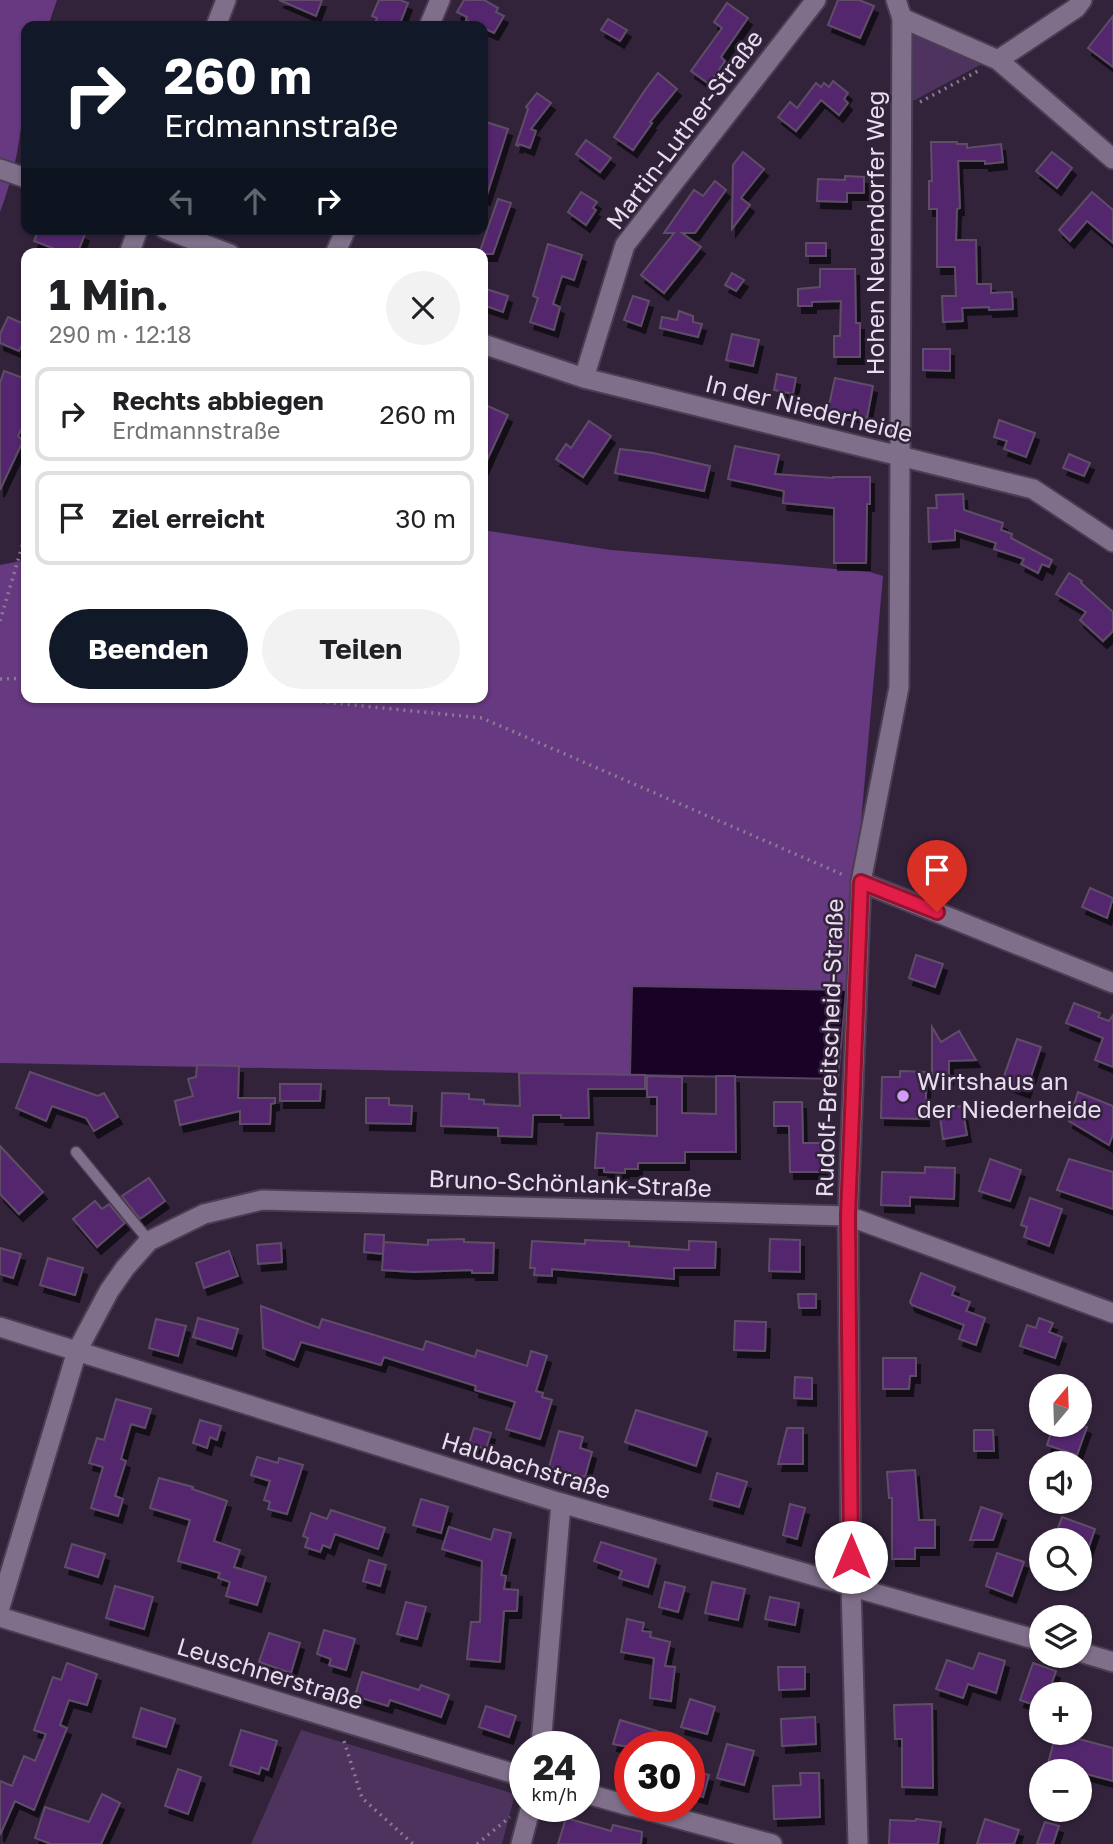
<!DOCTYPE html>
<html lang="de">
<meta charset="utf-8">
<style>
body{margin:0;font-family:"Golos Text",sans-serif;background:#f2f2f2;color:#202124;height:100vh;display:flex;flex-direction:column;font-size:26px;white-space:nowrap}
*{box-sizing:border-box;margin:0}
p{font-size:23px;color:#757577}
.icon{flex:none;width:38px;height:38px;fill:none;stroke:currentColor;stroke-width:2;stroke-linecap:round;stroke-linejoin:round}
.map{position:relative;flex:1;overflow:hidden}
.panel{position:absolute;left:21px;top:248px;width:467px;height:455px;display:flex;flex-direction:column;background:#fff;border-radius:14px;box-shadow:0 2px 5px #0004}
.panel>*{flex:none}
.guide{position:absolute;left:21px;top:21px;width:467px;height:214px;border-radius:14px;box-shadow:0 2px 5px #0004;background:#111827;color:#fff;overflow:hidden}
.needle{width:46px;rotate:19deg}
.tools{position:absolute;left:1029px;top:1374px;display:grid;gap:14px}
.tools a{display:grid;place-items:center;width:63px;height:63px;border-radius:50%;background:#fff;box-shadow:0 2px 5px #0004;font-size:35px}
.speed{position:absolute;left:509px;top:1731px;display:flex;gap:14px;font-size:35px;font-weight:700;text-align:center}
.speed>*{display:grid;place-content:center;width:91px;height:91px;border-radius:50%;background:#fff;box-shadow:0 2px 5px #0004;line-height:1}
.speed small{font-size:18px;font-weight:400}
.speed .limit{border:10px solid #d22;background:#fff;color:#111}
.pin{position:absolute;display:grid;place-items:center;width:60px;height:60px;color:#fff;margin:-72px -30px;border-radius:50% 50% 50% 0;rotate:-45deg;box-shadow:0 0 7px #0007}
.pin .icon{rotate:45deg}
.me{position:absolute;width:77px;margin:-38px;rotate:0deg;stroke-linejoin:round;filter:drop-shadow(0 0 5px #0008)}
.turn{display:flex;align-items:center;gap:24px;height:147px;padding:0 28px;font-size:32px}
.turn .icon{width:91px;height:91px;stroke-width:2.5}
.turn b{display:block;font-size:49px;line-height:60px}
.lanes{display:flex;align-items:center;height:66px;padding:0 28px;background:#0003;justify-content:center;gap:35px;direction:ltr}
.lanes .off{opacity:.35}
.round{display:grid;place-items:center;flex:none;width:74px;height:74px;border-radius:37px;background:#f2f2f2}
.head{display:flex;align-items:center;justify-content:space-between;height:119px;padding:0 28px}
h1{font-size:42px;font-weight:700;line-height:52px}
.button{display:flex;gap:14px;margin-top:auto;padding:14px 28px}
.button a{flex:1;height:80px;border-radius:42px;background:#111827;color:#fff;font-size:28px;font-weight:700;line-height:80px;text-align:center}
.button a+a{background:#f2f2f2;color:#202124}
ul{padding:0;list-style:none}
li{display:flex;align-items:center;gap:21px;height:94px;margin:0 14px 10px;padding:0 14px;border:4px solid #e0e0e0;border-radius:14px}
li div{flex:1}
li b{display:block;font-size:26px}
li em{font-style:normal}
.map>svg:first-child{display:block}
.green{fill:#4e335e}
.forest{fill:#673981}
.water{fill:#190225;stroke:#574461;stroke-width:2}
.building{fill:#53266d;stroke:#5e4e68;stroke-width:2;filter:url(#shadow)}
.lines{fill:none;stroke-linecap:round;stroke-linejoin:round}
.service-casing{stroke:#4b3e53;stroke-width:13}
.minor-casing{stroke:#4b3e53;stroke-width:23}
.path{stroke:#897c91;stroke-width:3.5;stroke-dasharray:2 5;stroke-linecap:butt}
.service{stroke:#806f8b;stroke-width:10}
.minor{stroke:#806f8b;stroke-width:19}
.route-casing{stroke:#92132f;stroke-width:18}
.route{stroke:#e11d48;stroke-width:12}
.poi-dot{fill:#d69bfa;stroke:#32233b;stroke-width:2.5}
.labels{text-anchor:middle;stroke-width:5;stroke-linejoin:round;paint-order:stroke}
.street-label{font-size:24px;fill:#e7deee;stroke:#32233b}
.poi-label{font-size:24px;fill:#e7deee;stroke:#32233b;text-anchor:start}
</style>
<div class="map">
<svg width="1113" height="1844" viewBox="0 0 1113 1844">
<defs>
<filter id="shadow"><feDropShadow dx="4" dy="7" stdDeviation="0" flood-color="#0009"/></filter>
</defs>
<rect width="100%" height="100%" fill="#32233b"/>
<g class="green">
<path d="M907 27 989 60 915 100 905 102Z"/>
<path d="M301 1730 515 1794 502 1844H251Z"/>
</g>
<g class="forest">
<path d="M0 0H57L48 26H26C26 90 24 151 0 212Z"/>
<path d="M483 530 611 550 870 572 883 576 846 990 633 986 630 1075 0 1063V565L26 560V698H483Z"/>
</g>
<path class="water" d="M632 986 846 990 838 1079 630 1075Z"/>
<g class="building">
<path d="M279 0H322L316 16Z"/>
<path d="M379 0H400L408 3 399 26H374L377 18 372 16Z"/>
<path d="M464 0H484L498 8 496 12 504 16 494 33 466 20 467 17 457 12Z"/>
<path d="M838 0H859L874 6 860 38 828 25Z"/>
<path d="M727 3 748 18 721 57 725 61 709 84 691 71 722 28 714 22Z"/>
<path d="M1113 16V67L1088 48Z"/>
<path d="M608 19 627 30 620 41 601 30Z"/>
<path d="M658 73 677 89 650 122 652 123 633 150 614 137 645 90Z"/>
<path d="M833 81 848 93 844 99 848 103 839 115 821 100 796 131 778 117 790 102 797 108 816 83 821 87 824 83 829 87Z"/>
<path d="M537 93 551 103 531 129 536 131 530 148 519 144 518 146 516 145 528 109 526 107Z"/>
<path d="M483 121 508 129 486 198 483 197Z"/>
<path d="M586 140 611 158 600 172 576 154Z"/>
<path d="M931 142H957V144H967V148L1001 144 1003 162 985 164V161H958L960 208 957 209 956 240H976L977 284H991V293L1012 292 1013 309 989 310V307L962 308 963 321 943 322 942 296H956L955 267H937V209H929V181H932Z"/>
<path d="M743 152 764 169 741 198 750 205 732 229 733 165Z"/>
<path d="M1052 152 1072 168 1057 188 1036 171Z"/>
<path d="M845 176 864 177V193H847V202L817 201 818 179 845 180Z"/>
<path d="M715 181 726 190 695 233H682L701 247 664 293 641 275 674 233H664L694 190 703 196Z"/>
<path d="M581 192 597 202 593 208 596 210 586 225 568 212Z"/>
<path d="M1092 192 1113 210V243L1087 221 1070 241 1059 230Z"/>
<path d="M498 199 511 203 493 254H479Z"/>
<path d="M39 229H73L85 234 77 254H68L34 241Z"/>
<rect x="806" y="243" width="20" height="13"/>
<path d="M548 244 582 255 574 280 562 276 553 304 560 307 554 330 530 322 538 298 533 296Z"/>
<path d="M820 269H855L856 323H860V357H834V336H840L841 301 812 302V306H798V289L820 287Z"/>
<path d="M732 273 744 280 736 291 725 285Z"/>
<path d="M483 288 508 296 503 312 483 305Z"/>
<path d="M633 296 649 301 641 326 624 320Z"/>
<path d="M679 311 693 316V322L702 324 698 337 660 328 662 317 677 320Z"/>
<path d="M8 317 26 325V336L19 351 0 343V334Z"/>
<path d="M732 334 759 340 753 366 726 360Z"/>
<path d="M923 349H950V371L923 370Z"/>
<path d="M4 371 26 379V419L18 436 23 441 0 490V383Z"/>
<path d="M777 374 796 378 793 394 774 390Z"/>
<path d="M835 378 873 386 867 418 828 410Z"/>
<path d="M483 404 508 415 483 469Z"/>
<path d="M999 420 1035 433 1026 457 1004 449 1007 441 994 437Z"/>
<path d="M589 421 611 436 583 477 556 459 566 444 571 448Z"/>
<path d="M735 446 779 455 775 474 833 478V477H870V504H867L866 563H834V508L783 503 784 491 728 479Z"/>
<path d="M620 449 653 453 710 466 704 491 615 473Z"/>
<path d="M1069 454 1090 463 1084 476 1063 468Z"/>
<path d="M963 494 964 510 1003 523 1001 530 1012 534 1011 538 1052 560 1049 567 1042 564 1038 573 1021 564 1024 559 994 549 996 543 955 530V540L929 542 928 508H937L936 495Z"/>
<path d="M1069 573 1082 581 1081 583 1113 612V631L1103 641 1080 620 1086 612 1056 594Z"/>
<path d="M1090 888 1113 898 1107 918 1082 907Z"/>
<path d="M916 955 943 964 935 987 909 978Z"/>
<path d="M1074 1003 1100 1013 1098 1017 1109 1021 1113 1015V1067L1095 1060 1103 1038 1066 1023Z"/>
<path d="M932 1027 941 1042 959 1031 976 1060 949 1061V1078L932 1079Z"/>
<path d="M1017 1039 1041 1047 1026 1091 1002 1082Z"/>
<path d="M197 1065 239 1066 238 1098H275V1103L271 1104 270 1124H240V1111L180 1125 175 1101 193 1096 188 1079 196 1077Z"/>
<path d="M900 1071 927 1072 925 1119 881 1118 882 1077H900Z"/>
<path d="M30 1072 98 1096 104 1093 118 1117 94 1131 86 1118 52 1106 46 1121 16 1108Z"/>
<path d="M519 1073 645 1075V1089H588L589 1118H561V1115H533L532 1137 498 1136V1128L441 1126 442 1093 469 1094V1099L484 1100V1104L520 1106Z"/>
<path d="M647 1076 682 1077V1113L716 1114V1076H735L736 1152H685V1163H638V1169H625V1173L604 1172V1168H595L597 1133 657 1136V1097H647Z"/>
<path d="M280 1084H321L320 1101H280Z"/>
<path d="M1078 1092 1113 1106V1134L1109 1145 1069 1121Z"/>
<path d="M366 1098H389V1105L412 1106 411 1124 366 1123Z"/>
<path d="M774 1102H802L803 1143H823V1172H790L789 1126H774Z"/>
<path d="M962 1106 967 1135 943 1139 939 1110Z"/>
<path d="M0 1146 43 1192 19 1214 0 1194Z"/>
<path d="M990 1159 1021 1170 1010 1201 979 1191Z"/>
<path d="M1069 1159 1113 1172V1209L1057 1190Z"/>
<path d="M925 1167 955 1168 954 1199 910 1197V1206L881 1205 882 1172 925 1173Z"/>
<path d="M149 1178 165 1201 140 1219 122 1196Z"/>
<path d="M1030 1198 1062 1209 1049 1246 1024 1237 1027 1227 1021 1225Z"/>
<path d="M95 1201 102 1209 109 1204 125 1223 97 1247 73 1219Z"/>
<path d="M365 1234 384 1235 383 1254 364 1252Z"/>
<path d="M464 1239V1242L494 1243 493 1273H472V1270L414 1272 382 1270 384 1242 428 1245V1240Z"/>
<path d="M770 1239 800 1240V1272L769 1271Z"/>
<path d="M585 1240 629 1242V1246L689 1250V1241L716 1242 715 1268H674V1279L552 1269V1276L534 1275 535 1268H530L532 1241 585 1244Z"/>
<path d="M281 1243 282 1262 258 1264 257 1245Z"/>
<path d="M0 1248 21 1254 13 1278 0 1274Z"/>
<path d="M229 1251 238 1276 204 1288 196 1263Z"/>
<path d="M48 1258 83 1268 75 1295 40 1285Z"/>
<path d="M921 1273 955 1287 952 1295 970 1302 966 1311 985 1318 976 1345 959 1339 964 1325 912 1305 910 1302Z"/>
<path d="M798 1294H816V1308H799Z"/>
<path d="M261 1306 319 1328 322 1319 423 1350 426 1341 475 1357 477 1350 527 1366 531 1351 547 1356 536 1391 543 1393 542 1397 552 1400 540 1439 506 1429 515 1402 475 1390 476 1386 384 1357 381 1365 301 1342 294 1360 263 1348Z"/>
<path d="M198 1318 238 1329 232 1349 193 1337Z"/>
<path d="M1039 1318 1053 1323 1049 1332 1062 1337 1055 1358 1020 1346 1027 1325 1036 1328Z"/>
<path d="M156 1319 186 1326 178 1356 149 1348Z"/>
<path d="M735 1321 766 1322 765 1351 734 1350Z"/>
<path d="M883 1358H916V1376H910L909 1389H883Z"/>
<path d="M795 1377 812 1378V1399L794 1398Z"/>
<path d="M116 1399 151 1409 145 1428 131 1424 121 1459 126 1461 115 1496 123 1499 118 1516 91 1508 103 1467 89 1463 97 1438 104 1440Z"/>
<path d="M636 1410 707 1432 696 1466 625 1442Z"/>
<path d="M200 1420 221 1426 217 1440 210 1437 207 1448 193 1443Z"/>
<path d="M1054 1424H1079L1087 1427 1077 1455 1047 1445Z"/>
<path d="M474 1428 491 1433 486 1449 469 1444Z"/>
<path d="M787 1428H803V1464H778Z"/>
<path d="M974 1430H993L994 1451H974Z"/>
<path d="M559 1431 583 1437 580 1448 592 1452 585 1477 549 1467Z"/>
<path d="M257 1457 278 1463 279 1458 303 1465 287 1514 268 1509 270 1502 264 1500 270 1481 251 1475Z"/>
<path d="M915 1470 919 1520H935V1548H915V1559H892V1498H889L887 1472Z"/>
<path d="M717 1473 747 1482 739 1507 710 1499Z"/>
<path d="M159 1478 193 1487 192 1489 227 1501 214 1541 240 1550 234 1567 266 1577 257 1605 226 1596 230 1582 218 1578 220 1573 178 1561 190 1520 150 1508Z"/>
<path d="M421 1499 448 1507 441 1533 413 1525Z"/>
<path d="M790 1504 805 1508 797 1539 783 1535Z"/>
<path d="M981 1507 1002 1514 993 1540H970Z"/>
<path d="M331 1510 385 1528 378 1549 335 1534 330 1548 323 1545 320 1552 305 1547 308 1538 303 1536 311 1513 327 1519Z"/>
<path d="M1062 1517 1095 1529 1082 1567 1080 1566V1540H1054Z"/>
<path d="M449 1527 491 1540 494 1529 511 1533 501 1575 506 1576 504 1589 518 1590 517 1611H504L500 1662 467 1659 471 1622H480L482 1561 442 1549Z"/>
<path d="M601 1542 656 1559 648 1587 619 1578 622 1571 594 1561Z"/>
<path d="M72 1544 105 1554 98 1577 65 1567Z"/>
<path d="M997 1553 1024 1562 1012 1596 986 1586Z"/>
<path d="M369 1560 386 1565 380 1586 363 1581Z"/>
<path d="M665 1582 685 1587 678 1612 659 1607Z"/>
<path d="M712 1582 745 1589 738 1620 705 1613Z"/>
<path d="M115 1586 153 1597 144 1629 106 1618Z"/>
<path d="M770 1597 799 1603 795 1625 765 1619Z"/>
<path d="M406 1602 426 1607 417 1639 397 1634Z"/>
<path d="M627 1619 644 1623 642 1631 651 1632 650 1637 670 1642 665 1666 675 1667 671 1701 650 1698 654 1658 621 1652Z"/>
<path d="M324 1630 355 1639 346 1670 329 1665 331 1659 317 1654Z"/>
<path d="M269 1633 300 1643 291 1673 259 1662Z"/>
<path d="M979 1653 1005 1661 996 1693 968 1684 963 1698 936 1689 947 1660 973 1669Z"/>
<path d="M67 1663 97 1674 87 1705 69 1700 60 1725 67 1728 34 1810 15 1801 0 1835V1781L12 1786 24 1756 35 1761 46 1734 34 1730 53 1677 61 1680Z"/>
<path d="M1033 1663 1056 1671 1048 1694H1041V1707L1020 1700Z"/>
<path d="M778 1667H805V1689L779 1690Z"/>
<path d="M362 1672 419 1690 421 1685 449 1695 441 1717 390 1700 388 1706 355 1696Z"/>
<path d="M690 1699 715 1707 707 1734 681 1727Z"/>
<path d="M932 1704 933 1788 902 1787V1739H895L894 1705Z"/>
<path d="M486 1706 516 1716 509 1737 479 1727Z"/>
<path d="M141 1708 175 1719 166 1747 133 1737Z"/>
<path d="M815 1717 816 1744 782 1746 781 1719Z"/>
<path d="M620 1720 657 1731 653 1746H623L613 1744Z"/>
<path d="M241 1730 277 1741 268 1770 261 1767 259 1774 230 1765Z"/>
<path d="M1056 1733 1113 1748V1781L1048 1764Z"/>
<path d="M727 1744 754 1751 744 1785 717 1778Z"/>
<path d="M178 1769 201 1777 188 1814 165 1806Z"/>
<path d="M693 1771 709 1775 703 1797 690 1793Z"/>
<path d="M800 1773H819L820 1817 774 1819 773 1786 801 1785Z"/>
<path d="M102 1794 120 1803 101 1844H51L35 1838 45 1807 89 1822Z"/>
<path d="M566 1818 611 1831 613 1825 642 1832 641 1844H558Z"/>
<path d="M916 1819 941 1822 938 1844H889L890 1820 915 1821Z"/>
<path d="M985 1819 1019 1830 1014 1844H977Z"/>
<path d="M1045 1822 1059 1826 1053 1844H1037Z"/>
</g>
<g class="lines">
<defs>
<path id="service" d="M76 1152 149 1241"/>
<g id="minor">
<path d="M902 18 998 60 1076 8 1082 0"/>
<path d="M216 26 226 0"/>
<path d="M429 26 440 0"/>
<path d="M998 60 1113 159"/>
<path d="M0 169 26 178"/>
<path d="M165 229 230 254"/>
<path d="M129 254 138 229"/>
<path d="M335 254 346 229"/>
<path d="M483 344 584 378 1033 489 1113 542"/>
<path d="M584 378 625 245 816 0"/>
<path d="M861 882 1113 983"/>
<path d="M0 1327 561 1503 1041 1641"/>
<path d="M0 1607 77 1351 109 1291 125 1268 149 1241 204 1214 262 1200 848 1216 1113 1313"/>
<path d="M0 1617 525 1777"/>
<path d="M1080 1652 1113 1662"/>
<path d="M541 1746 561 1503"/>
<path d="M584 1793 630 1806"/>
<path d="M632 1806 772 1844"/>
<path d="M521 1844 531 1806"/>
<path d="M858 1844 851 1585 848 1216 861 882 899 687 902 18 896 0"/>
</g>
</defs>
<use href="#service" class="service-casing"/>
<use href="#minor" class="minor-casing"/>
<g class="path">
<path d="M920 102 978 71"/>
<path d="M0 621 26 533"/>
<path d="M0 679 26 678"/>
<path d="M285 698 482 718 846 876"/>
<path d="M344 1741 362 1798 413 1844"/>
<path d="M477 1844 510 1817"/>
</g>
<use href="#service" class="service"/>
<use href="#minor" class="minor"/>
</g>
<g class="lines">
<defs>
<path id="route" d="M851 1557 848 1216 861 882 937 912"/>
</defs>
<use href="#route" class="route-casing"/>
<use href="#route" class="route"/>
</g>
<circle class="poi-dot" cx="903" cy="1096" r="7"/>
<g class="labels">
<g class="street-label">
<text transform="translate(685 130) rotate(-53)" y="8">Martin-Luther-Straße</text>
<text transform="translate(876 233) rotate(-90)" y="8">Hohen Neuendorfer Weg</text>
<text transform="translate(809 409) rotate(14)" y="8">In der Niederheide</text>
<text transform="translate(830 1048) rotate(-88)" y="8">Rudolf-Breitscheid-Straße</text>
<text transform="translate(570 1184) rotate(2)" y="8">Bruno-Schönlank-Straße</text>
<text transform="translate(526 1466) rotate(17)" y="8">Haubachstraße</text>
<text transform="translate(270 1674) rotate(17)" y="8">Leuschnerstraße</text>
</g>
<g class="poi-label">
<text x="917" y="1090">Wirtshaus an<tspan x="917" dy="28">der Niederheide</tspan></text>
</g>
</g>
</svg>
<div class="tools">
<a><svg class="needle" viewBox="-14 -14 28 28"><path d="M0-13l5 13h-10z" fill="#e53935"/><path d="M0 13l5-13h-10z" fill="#757577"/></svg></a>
<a><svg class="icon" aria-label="sound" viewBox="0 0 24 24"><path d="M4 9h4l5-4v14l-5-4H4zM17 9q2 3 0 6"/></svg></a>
<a><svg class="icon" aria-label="search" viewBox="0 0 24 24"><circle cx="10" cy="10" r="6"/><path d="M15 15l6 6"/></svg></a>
<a><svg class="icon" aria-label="layers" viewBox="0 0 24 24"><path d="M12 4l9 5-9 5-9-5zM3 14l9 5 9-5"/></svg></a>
<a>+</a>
<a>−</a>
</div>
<div class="speed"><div>24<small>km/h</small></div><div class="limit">30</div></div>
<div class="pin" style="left:937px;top:912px;background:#d93025"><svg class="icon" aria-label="arrive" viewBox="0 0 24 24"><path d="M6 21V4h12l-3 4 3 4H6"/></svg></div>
<svg class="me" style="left:851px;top:1557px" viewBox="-20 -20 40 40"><circle r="19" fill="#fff"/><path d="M0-13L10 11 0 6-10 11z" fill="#e11d48"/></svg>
<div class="guide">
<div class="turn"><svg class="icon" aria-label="right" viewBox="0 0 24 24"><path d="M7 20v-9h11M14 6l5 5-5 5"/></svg><div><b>260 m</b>Erdmannstraße</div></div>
<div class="lanes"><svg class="icon off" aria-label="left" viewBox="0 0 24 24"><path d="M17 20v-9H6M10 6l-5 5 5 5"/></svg><svg class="icon off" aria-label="ahead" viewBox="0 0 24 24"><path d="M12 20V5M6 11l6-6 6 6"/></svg><svg class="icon" aria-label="right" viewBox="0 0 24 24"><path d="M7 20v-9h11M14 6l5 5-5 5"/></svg></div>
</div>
<section class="panel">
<div class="head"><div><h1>1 Min.</h1><p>290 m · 12:18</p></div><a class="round"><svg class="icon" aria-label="close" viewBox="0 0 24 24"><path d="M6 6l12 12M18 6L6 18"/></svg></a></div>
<ul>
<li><svg class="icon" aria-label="right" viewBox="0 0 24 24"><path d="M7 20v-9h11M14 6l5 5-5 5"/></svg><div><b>Rechts abbiegen</b><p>Erdmannstraße</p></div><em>260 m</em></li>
<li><svg class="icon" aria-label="arrive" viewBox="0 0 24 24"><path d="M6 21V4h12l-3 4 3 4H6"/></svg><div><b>Ziel erreicht</b></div><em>30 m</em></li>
</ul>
<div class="button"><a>Beenden</a><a>Teilen</a></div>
</section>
</div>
